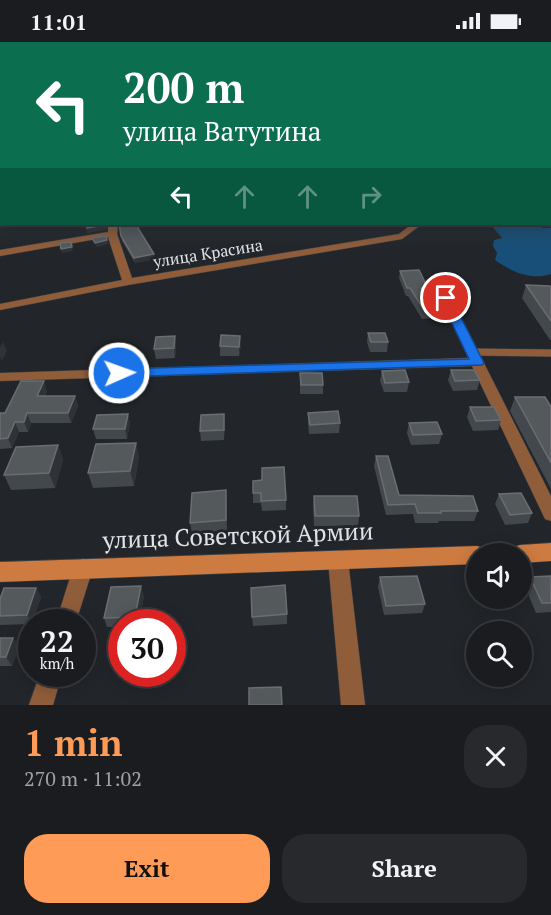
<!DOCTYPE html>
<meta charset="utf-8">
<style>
body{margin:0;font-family:"PT Serif",serif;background:#27292d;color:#f1f3f6;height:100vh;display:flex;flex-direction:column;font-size:22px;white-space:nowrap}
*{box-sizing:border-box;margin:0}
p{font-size:20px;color:#9fa1a5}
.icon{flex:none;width:33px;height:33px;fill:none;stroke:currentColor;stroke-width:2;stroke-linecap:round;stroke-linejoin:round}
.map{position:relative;height:663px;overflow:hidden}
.sheet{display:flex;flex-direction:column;background:#1a1c20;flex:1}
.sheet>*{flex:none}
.guide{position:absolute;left:0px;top:0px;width:552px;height:183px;box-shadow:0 3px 15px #0003,0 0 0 2px #383a3e;background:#0b6e4f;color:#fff;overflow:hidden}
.tools{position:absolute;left:466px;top:501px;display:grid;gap:12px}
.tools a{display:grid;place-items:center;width:66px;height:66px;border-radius:50%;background:#1a1c20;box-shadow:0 3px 15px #0003,0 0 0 2px #383a3e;font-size:30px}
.speed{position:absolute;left:18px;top:567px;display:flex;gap:12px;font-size:30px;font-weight:700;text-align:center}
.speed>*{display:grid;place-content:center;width:78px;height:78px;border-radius:50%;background:#1a1c20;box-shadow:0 3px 15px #0003,0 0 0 2px #383a3e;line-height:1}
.speed small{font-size:15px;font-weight:400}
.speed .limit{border:9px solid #d22;background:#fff;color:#111}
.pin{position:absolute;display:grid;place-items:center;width:51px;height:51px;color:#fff;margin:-26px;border:3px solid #fff;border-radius:50%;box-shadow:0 2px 6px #0007}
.me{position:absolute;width:66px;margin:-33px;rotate:88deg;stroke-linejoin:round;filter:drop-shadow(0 0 4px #0008)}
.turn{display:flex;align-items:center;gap:21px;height:126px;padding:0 24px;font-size:27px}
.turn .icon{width:78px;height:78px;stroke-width:2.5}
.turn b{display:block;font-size:42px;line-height:51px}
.lanes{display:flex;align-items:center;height:57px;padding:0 24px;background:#0003;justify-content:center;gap:30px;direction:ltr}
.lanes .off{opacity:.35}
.round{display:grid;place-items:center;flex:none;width:63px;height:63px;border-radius:24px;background:#27292d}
.head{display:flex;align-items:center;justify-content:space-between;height:102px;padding:0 24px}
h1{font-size:36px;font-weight:600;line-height:45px;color:#fe9c57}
.action{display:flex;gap:12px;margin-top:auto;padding:12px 24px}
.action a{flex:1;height:69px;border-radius:24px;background:#fe9c57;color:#111;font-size:24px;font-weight:600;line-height:69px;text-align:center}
.action a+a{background:#27292d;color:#f1f3f6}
.status{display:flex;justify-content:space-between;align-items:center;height:42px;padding:0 30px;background:#1a1c20;direction:ltr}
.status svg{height:16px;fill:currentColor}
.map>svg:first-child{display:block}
.green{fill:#174f78}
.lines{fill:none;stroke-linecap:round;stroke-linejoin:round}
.lane-casing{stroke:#3d4144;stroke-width:8}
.street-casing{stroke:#3d4144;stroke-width:1}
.secondary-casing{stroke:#3d4144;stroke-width:1}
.lane{stroke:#905d3a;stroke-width:7}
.street{fill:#905d3a;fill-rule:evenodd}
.secondary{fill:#cd7b40;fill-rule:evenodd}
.wall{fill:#43484c}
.shaded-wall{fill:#2f3337}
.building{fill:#54595c;stroke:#6a6e72;stroke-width:1.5}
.route{fill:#1a73e8;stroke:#114b97;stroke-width:1.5}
.labels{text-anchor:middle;stroke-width:6;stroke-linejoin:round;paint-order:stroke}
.far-street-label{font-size:16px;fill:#e2e4e7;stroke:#22262a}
.near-street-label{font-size:24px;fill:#e2e4e7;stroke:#22262a}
</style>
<div class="status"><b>11:01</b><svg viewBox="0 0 49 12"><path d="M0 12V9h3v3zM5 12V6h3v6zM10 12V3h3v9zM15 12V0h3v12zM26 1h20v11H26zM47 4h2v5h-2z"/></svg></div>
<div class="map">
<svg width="551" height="663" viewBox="0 0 551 663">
<rect width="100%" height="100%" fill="#22262a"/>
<path class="green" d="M482 182H537L543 186H551V232C531 239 510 229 495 218L497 211 493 204 494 198 502 196 492 184Z"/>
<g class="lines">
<defs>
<path id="lane" d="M472 310 551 311"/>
<g id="street">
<rect x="0" y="123" width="2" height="4"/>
<path d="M108 182H118L117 192 132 236 399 192 412 182H422L402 197 128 243 0 268V262L122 238 108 195 0 214V208L108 190Z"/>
<path d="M437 235 442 238 551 454V479L545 477 472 324 0 339V331L469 316 432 238Z"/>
<path d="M338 509 345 512 348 518 365 663H341L328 518 331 512Z"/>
<path d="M83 517 90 520 93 526 76 580H56L73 526 76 520Z"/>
<path d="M40 632H62L53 663H29Z"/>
</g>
<g id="secondary">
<path d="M551 501V519L522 521V512H510L513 505 520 503Z"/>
<path d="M477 504 484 506 487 512H477V522L0 540V520Z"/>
</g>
</defs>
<use href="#lane" class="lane-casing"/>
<use href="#street" class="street-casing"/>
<use href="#secondary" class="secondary-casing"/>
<use href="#lane" class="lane"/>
<use href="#street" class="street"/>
<use href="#secondary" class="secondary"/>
</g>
<g class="wall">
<path d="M119 182H138L139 187 155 217 135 221 122 199Z"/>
<path d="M400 229 428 246 426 254 435 268 433 276 422 277 408 254H406L399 236Z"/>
<path d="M526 243 551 245V298H550L522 256Z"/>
<path d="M368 291 388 300 387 310H370L367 300Z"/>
<path d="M241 303 239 314H220V304Z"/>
<path d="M176 304 175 316 156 317 154 307Z"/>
<path d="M451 328 480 338 477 348 453 349 448 338Z"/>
<path d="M382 329 409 340 407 350H384L380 339Z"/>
<path d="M300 331 323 343V352H300Z"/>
<path d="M47 349 45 354H75L78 364 71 381H31L28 390H19L12 406 0 407V371H5Z"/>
<path d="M515 355 551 365V447L510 369Z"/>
<path d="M470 365 501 378 498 388 473 389 467 375Z"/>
<path d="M308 371 340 381 339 391 309 392 308 381Z"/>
<path d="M128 372 130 382 127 397H96L93 387Z"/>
<path d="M409 381 442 392 439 402 411 403 407 391Z"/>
<path d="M225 382 224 398 201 399 200 389Z"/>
<path d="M136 401 139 415 134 444 93 446 88 431Z"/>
<path d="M58 403 63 418 55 446 11 448 4 433Z"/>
<path d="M376 414 399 453 478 469 474 479H439L438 481H415L413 472 386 473 374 424Z"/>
<path d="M262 438 286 458V468L262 469 261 461H253V439Z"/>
<path d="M226 448 227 488 192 491 190 481Z"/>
<path d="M499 452 532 471 528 481 505 483 495 462Z"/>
<path d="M314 454 359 474 358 484H314L313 464Z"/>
<path d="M551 534V570L536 571 525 545 530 535Z"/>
<path d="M380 535 425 562 422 571 384 573 378 545Z"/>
<path d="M36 546 41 555 32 582 0 583V557Z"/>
<path d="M144 554 139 580H122V585H107L104 576Z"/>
<path d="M287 572V582L253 584 252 575Z"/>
<path d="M0 596H13L19 605 12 624H0Z"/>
</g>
<g class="shaded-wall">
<path d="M105 182H108L106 188 87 191 86 186Z"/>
<path d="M107 198 108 202 96 205 95 201Z"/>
<path d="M72 205 73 209 62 211 61 207Z"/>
<path d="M154 212 155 217 135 221 134 216Z"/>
<path d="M175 294 176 304 175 316 174 306Z"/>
<path d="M240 294 241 303 239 314V305Z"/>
<path d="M3 300 7 309 2 319 0 315V305Z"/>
<path d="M44 339 47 349 40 364 37 354Z"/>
<path d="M75 354 78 364 71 381 68 371Z"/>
<path d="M27 371 31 381 28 390 24 380Z"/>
<path d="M128 372 130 382 127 397 125 387Z"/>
<path d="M224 372 225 382 224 398Z"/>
<path d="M15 380 19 390 12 406 8 396Z"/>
<path d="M136 401 139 415 134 444 130 429Z"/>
<path d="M58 403 63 418 55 446 49 431Z"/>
<path d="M141 544 144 554 139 580H137L135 575Z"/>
<path d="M36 546 41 555 33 580 32 581 27 573Z"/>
<path d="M13 596 19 605 12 624 6 615Z"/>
</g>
<g class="building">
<path d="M94 182H105V183L86 186 94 184Z"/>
<path d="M119 182H138V186L154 212 134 216 121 194Z"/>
<path d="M106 194 107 198 95 201 92 196Z"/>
<path d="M71 200 72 205 61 207 60 201Z"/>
<path d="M419 228 428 246H421L435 268H424L410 246H407L400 229Z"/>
<path d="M526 243 550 244 551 245V279Z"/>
<path d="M368 291H385L388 300H371Z"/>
<path d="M221 293 240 294 239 305 220 304Z"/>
<path d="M175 294 174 306 154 307 156 295Z"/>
<path d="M405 328 409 340 385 341 382 329Z"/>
<path d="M451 328H474L480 338 455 339Z"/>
<path d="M300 331H322L323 343H301Z"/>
<path d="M21 339H44L37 354H75L68 371H27L24 380H15L8 396 0 397V371H5Z"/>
<path d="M515 355H545L551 365V421Z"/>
<path d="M470 365H494L501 378 476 379Z"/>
<path d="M338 369 340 381 310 383 308 371Z"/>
<path d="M128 372 125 387H93L97 373Z"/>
<path d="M224 372V388L200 389 201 373Z"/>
<path d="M437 380 442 392 413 393 409 381Z"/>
<path d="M136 401 130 429 88 431 96 402Z"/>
<path d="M58 403 49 431 4 433 16 405Z"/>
<path d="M376 414H388L399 453 473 454 478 469H441V471H418L415 462 388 463Z"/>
<path d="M284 425 286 458 261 459V451H253V439L262 438V426Z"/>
<path d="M226 448V478L190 481 192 451Z"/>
<path d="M521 451 532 471 510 473 499 452Z"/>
<path d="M314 454H357L359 474H315Z"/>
<path d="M417 534 425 562 386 564 380 535Z"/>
<path d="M551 534V561H542L530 535Z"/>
<path d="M285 543 287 572 252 575 251 546Z"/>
<path d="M141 544 135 575 104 576 111 545Z"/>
<path d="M4 546H36L27 573 0 574V557Z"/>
<path d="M0 596H13L6 615H0Z"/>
<path d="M281 645 282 663H249V646Z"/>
</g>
<linearGradient id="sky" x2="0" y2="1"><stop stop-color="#131517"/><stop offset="0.55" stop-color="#3e4755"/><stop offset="1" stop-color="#3e4755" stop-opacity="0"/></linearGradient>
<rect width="551" height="207" fill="url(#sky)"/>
<path class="route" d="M446 252 451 256 484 321 482 323 119 335 112 331 119 327 469 317 440 256Z"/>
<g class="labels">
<g class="far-street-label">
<text transform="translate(208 211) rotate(-9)" y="6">улица Красина</text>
</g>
<g class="near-street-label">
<text transform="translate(238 494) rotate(-2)" y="8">улица Советской Армии</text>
</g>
</g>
</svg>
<div class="tools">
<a><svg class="icon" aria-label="sound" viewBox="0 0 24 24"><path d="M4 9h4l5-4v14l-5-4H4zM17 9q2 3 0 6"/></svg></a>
<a><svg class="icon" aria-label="search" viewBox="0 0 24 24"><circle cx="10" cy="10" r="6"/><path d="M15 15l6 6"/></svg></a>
</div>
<div class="speed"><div>22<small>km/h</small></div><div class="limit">30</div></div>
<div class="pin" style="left:446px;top:256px;background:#d93025"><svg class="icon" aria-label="arrive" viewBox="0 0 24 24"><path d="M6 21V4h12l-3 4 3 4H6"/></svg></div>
<svg class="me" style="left:119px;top:331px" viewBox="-20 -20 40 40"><circle r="17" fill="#1a73e8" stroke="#fff" stroke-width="3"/><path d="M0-11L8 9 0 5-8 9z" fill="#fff"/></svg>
<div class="guide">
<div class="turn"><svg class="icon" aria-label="left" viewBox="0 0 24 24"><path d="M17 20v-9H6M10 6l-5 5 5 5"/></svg><div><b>200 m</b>улица Ватутина</div></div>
<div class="lanes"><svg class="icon" aria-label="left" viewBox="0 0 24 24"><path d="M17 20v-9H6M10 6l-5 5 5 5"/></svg><svg class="icon off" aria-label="ahead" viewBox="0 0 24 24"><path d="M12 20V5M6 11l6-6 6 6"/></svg><svg class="icon off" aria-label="ahead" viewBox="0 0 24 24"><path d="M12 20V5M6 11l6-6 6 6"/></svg><svg class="icon off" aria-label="right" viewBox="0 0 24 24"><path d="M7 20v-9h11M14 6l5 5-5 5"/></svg></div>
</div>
</div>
<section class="sheet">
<div class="head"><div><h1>1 min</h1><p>270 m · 11:02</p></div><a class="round"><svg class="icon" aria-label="close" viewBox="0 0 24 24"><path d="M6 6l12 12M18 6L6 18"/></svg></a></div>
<div class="action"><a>Exit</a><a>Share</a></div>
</section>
